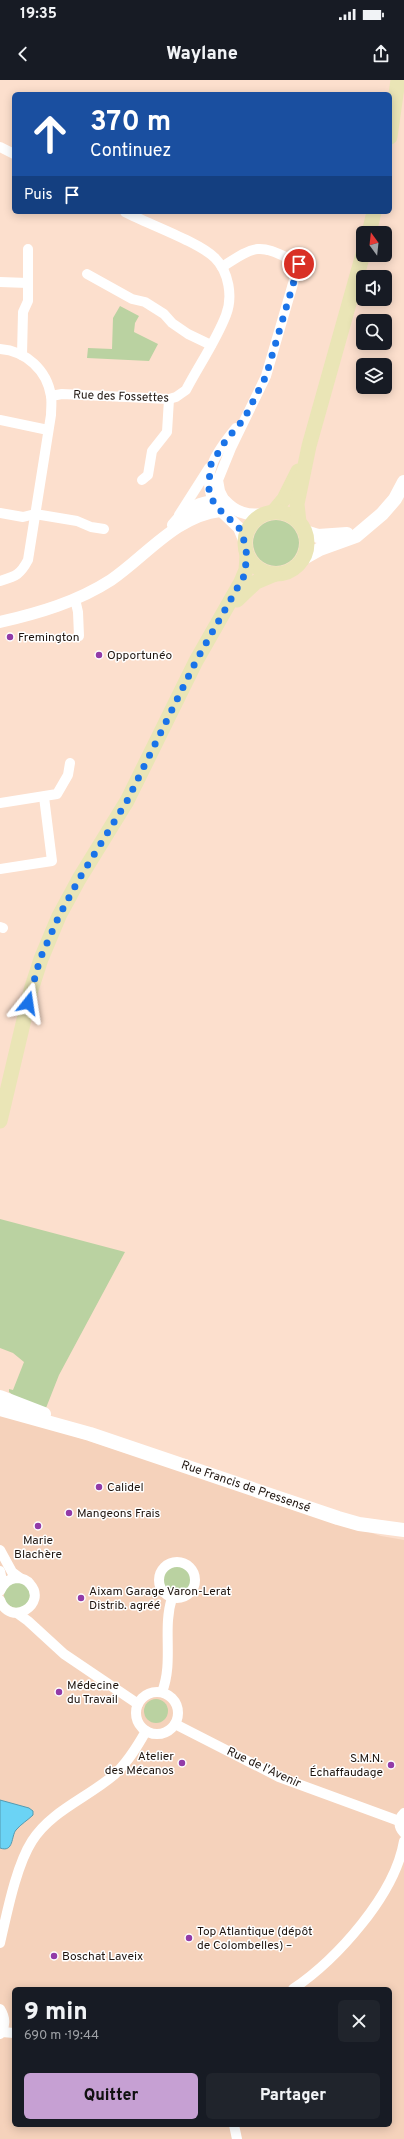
<!DOCTYPE html>
<html lang="fr">
<meta charset="utf-8">
<style>
body{margin:0;font-family:Overpass,sans-serif;background:#20242c;color:#f1f3f6;height:100vh;display:flex;flex-direction:column;font-size:15px;white-space:nowrap}
*{box-sizing:border-box;margin:0}
p{font-size:13px;color:#9ea1a6}
.icon{flex:none;width:22px;height:22px;fill:none;stroke:currentColor;stroke-width:2;stroke-linecap:round;stroke-linejoin:round}
.map{position:relative;flex:1;overflow:hidden}
.details{position:absolute;left:12px;top:1907px;width:380px;height:140px;display:flex;flex-direction:column;background:#171b24;border-radius:6px;box-shadow:0 2px 10px #0003}
.details>*{flex:none}
.top-card{position:absolute;left:12px;top:12px;width:380px;height:122px;border-radius:6px;box-shadow:0 2px 10px #0003;background:#1a4fa0;color:#fff;overflow:hidden}
.needle{width:26px;rotate:345deg}
.controls{position:absolute;left:356px;top:146px;display:grid;gap:8px}
.controls a{display:grid;place-items:center;width:36px;height:36px;border-radius:6px;background:#171b24;box-shadow:0 2px 10px #0003;font-size:20px}
.pin{position:absolute;display:grid;place-items:center;width:34px;height:34px;color:#fff;margin:-17px;border:2px solid #fff;border-radius:50%;box-shadow:0 1px 4px #0007}
.me{position:absolute;width:44px;margin:-22px;rotate:15deg;stroke-linejoin:round;filter:drop-shadow(0 0 3px #0008)}
.turn{display:flex;align-items:center;gap:14px;height:84px;padding:0 12px;font-size:18px}
.turn .icon{width:52px;height:52px;stroke-width:2.5}
.turn b{display:block;font-size:28px;line-height:34px}
.then{display:flex;align-items:center;height:38px;padding:0 12px;background:#0003;gap:8px;font-size:15px}
.round{display:grid;place-items:center;flex:none;width:42px;height:42px;border-radius:6px;background:#20242c}
.headline{display:flex;align-items:center;justify-content:space-between;height:68px;padding:0 12px}
h1{font-size:24px;font-weight:800;line-height:30px}
.primary-button{display:flex;gap:8px;margin-top:auto;padding:8px 12px}
.primary-button a{flex:1;height:46px;border-radius:6px;background:#c6a0d3;color:#111;font-size:16px;font-weight:800;line-height:46px;text-align:center}
.primary-button a+a{background:#20242c;color:#f1f3f6}
.status{display:flex;justify-content:space-between;align-items:center;height:28px;padding:0 20px;background:#171b24;direction:ltr}
.status svg{height:11px;fill:currentColor}
header{display:flex;justify-content:space-between;align-items:center;height:52px;padding:0 12px;background:#171b24;font-size:18px;font-weight:800}
.map>svg:first-child{display:block}
.built{fill:#f5d2bb;fill-rule:evenodd}
.green{fill:#bad2a1}
.water{fill:#6bd3f5;stroke:#549ab0}
.lines{fill:none;stroke-linecap:round;stroke-linejoin:round}
.minor{stroke:#fff;stroke-width:10}
.tertiary{stroke:#fff;stroke-width:12}
.secondary{stroke:#fff;stroke-width:14}
.primary{stroke:#eae5b6;stroke-width:15}
.route{stroke:#1a73e8;stroke-width:7;stroke-dasharray:0 12.6}
.poi-dot{fill:#923ba8;stroke:#fff;stroke-width:1.5}
.labels{text-anchor:middle;stroke-width:3;stroke-linejoin:round;paint-order:stroke}
.street-label{font-size:12px;fill:#1f150f;stroke:#fff}
.poi-label{font-size:12px;fill:#1f150f;stroke:#fff;text-anchor:start}
</style>
<div class="status"><b>19:35</b><svg viewBox="0 0 49 12"><path d="M0 12V9h3v3zM5 12V6h3v6zM10 12V3h3v9zM15 12V0h3v12zM26 1h20v11H26zM47 4h2v5h-2z"/></svg></div>
<header><svg class="icon" aria-label="back" viewBox="0 0 24 24"><path d="M15 5l-7 7 7 7"/></svg>Waylane<svg class="icon" aria-label="share" viewBox="0 0 24 24"><path d="M12 15V3M7 8l5-5 5 5M5 13v7h14v-7"/></svg></header>
<div class="map">
<svg width="404" height="2059" viewBox="0 0 404 2059">
<rect width="100%" height="100%" fill="#fcdfcd"/>
<path class="built" d="M0 1332 381 1456 404 1460V2059H0ZM14 1909H390V2045H14Z"/>
<g class="green">
<path d="M120 226 139 236 135 243 134 252 158 264 149 281 87 278 88 268 112 269 113 238Z"/>
<circle cx="276" cy="463" r="23"/>
<path d="M0 1139 125 1172 59 1295 46 1328 14 1316 9 1312V1309L13 1310 24 1282 13 1273 0 1268Z"/>
<circle cx="177" cy="1500" r="14"/>
<circle cx="17" cy="1515" r="13"/>
<circle cx="156" cy="1631" r="12"/>
</g>
<path class="water" d="M0 1720 29 1728 33 1731V1735C28 1740 21 1744 16 1750 11 1756 14 1773 0 1768Z"/>
<g class="lines">
<g class="minor">
<path d="M0 67 14 74"/>
<path d="M222 187C260 162 259 165 299 183L266 296 231 368 218 400 220 411 225 421"/>
<path d="M87 194 132 219 145 222 164 234 172 243 188 254 211 265"/>
<path d="M0 202 28 203"/>
<path d="M0 269C26 271 47 290 51 316 52 322 51 329 51 335L28 480C20 495 16 496 0 501"/>
<path d="M22 275 23 232 28 221V169"/>
<path d="M51 316 62 314 169 319 176 317 186 310C199 285 216 261 226 235 233 217 229 192 215 178 199 162 148 144 125 132"/>
<path d="M0 340 48 350"/>
<path d="M142 400 148 395 152 371 167 352 169 319"/>
<path d="M213 421C201 392 218 370 236 348"/>
<path d="M0 433 23 437 35 434 77 441 91 447 104 449"/>
<path d="M179 435 209 388"/>
<path d="M75 519 78 532 79 556"/>
<path d="M0 723 57 714 68 695 70 683"/>
<path d="M0 789 52 781 44 717"/>
<path d="M0 847 3 848"/>
<path d="M0 1470 12 1492 20 1498"/>
<circle cx="177" cy="1500" r="18"/>
<path d="M0 1491 3 1505"/>
<path d="M0 1511C4 1503 8 1499 16 1498 22 1498 27 1500 30 1504 48 1524 10 1548 0 1520"/>
<path d="M17 1533 28 1541 64 1574 138 1624"/>
<circle cx="157" cy="1633" r="21"/>
<path d="M162 1612C174 1581 162 1549 172 1518"/>
<path d="M175 1644 279 1697 399 1741"/>
<path d="M404 1733C398 1739 398 1747 404 1753"/>
<path d="M0 1863C7 1833 16 1786 32 1761 51 1731 87 1718 114 1695 128 1682 137 1667 146 1651"/>
<path d="M293 1909C337 1879 395 1815 404 1761"/>
<path d="M0 1929C5 1937 6 1946 0 1954"/>
<path d="M2 1952 14 1953"/>
<path d="M234 2045 237 2059"/>
</g>
<g class="tertiary">
<path d="M216 426 239 448 244 460"/>
<path d="M173 445C186 428 203 419 225 421 236 433 248 436 263 434"/>
<path d="M0 542C39 533 77 522 111 500 145 477 176 436 220 431"/>
</g>
<g class="secondary">
<path d="M305 452 318 456 347 454"/>
<path d="M302 479 320 469 356 456 382 434 395 419 404 402"/>
<path d="M0 1317 44 1334"/>
<path d="M0 1329 90 1354 338 1438 359 1444 404 1450"/>
</g>
<g class="primary">
<path d="M390 57 398 0"/>
<path d="M369 153 374 132"/>
<path d="M274 431 284 419 298 391"/>
<circle cx="276" cy="463" r="31"/>
<path d="M299 442 297 424 309 366 363 174"/>
<path d="M237 520 256 502 275 494"/>
<path d="M0 1041 31 910 41 879 59 836 79 799 127 721 196 581 241 502 246 490 247 476"/>
</g>
</g>
<g class="lines">
<path class="route" d="M28 923 40 879 59 836 79 799 127 721 196 581 244 496 247 476 243 456 239 448 220 430 213 421 209 409 210 386 226 360 244 339 266 296 299 184"/>
</g>
<g class="poi-dot">
<circle cx="10" cy="557" r="4"/>
<circle cx="99" cy="575" r="4"/>
<circle cx="99" cy="1407" r="4"/>
<circle cx="69" cy="1433" r="4"/>
<circle cx="38" cy="1446" r="4"/>
<circle cx="81" cy="1518" r="4"/>
<circle cx="59" cy="1612" r="4"/>
<circle cx="182" cy="1683" r="4"/>
<circle cx="391" cy="1685" r="4"/>
<circle cx="189" cy="1858" r="4"/>
<circle cx="54" cy="1876" r="4"/>
</g>
<g class="labels">
<g class="street-label">
<text transform="translate(121 316) rotate(2)" y="4">Rue des Fossettes</text>
<text transform="translate(246 1406) rotate(19)" y="4">Rue Francis de Pressensé</text>
<text transform="translate(264 1687) rotate(25)" y="4">Rue de l'Avenir</text>
</g>
<g class="poi-label">
<text x="18" y="561">Fremington</text>
<text x="107" y="579">Opportunéo</text>
<text x="107" y="1411">Calidel</text>
<text x="77" y="1437">Mangeons Frais</text>
<text x="38" y="1464" text-anchor="middle">Marie<tspan x="38" dy="14">Blachère</tspan></text>
<text x="89" y="1515">Aixam Garage Varon-Lerat<tspan x="89" dy="14">Distrib. agréé</tspan></text>
<text x="67" y="1609">Médecine<tspan x="67" dy="14">du Travail</tspan></text>
<text x="174" y="1680" text-anchor="end">Atelier<tspan x="174" dy="14">des Mécanos</tspan></text>
<text x="383" y="1682" text-anchor="end">S.M.N.<tspan x="383" dy="14">Échaffaudage</tspan></text>
<text x="197" y="1855">Top Atlantique (dépôt<tspan x="197" dy="14">de Colombelles) –</tspan></text>
<text x="62" y="1880">Boschat Laveix</text>
</g>
</g>
</svg>
<div class="controls">
<a><svg class="needle" viewBox="-14 -14 28 28"><path d="M0-13l5 13h-10z" fill="#e53935"/><path d="M0 13l5-13h-10z" fill="#9ea1a6"/></svg></a>
<a><svg class="icon" aria-label="sound" viewBox="0 0 24 24"><path d="M4 9h4l5-4v14l-5-4H4zM17 9q2 3 0 6"/></svg></a>
<a><svg class="icon" aria-label="search" viewBox="0 0 24 24"><circle cx="10" cy="10" r="6"/><path d="M15 15l6 6"/></svg></a>
<a><svg class="icon" aria-label="layers" viewBox="0 0 24 24"><path d="M12 4l9 5-9 5-9-5zM3 14l9 5 9-5"/></svg></a>
</div>
<div class="pin" style="left:299px;top:184px;background:#d93025"><svg class="icon" aria-label="arrive" viewBox="0 0 24 24"><path d="M6 21V4h12l-3 4 3 4H6"/></svg></div>
<svg class="me" style="left:28px;top:923px" viewBox="-20 -20 40 40"><path d="M0-17L14 15 0 8-14 15z" fill="#1a73e8" stroke="#fff" stroke-width="4"/></svg>
<div class="top-card">
<div class="turn"><svg class="icon" aria-label="ahead" viewBox="0 0 24 24"><path d="M12 20V5M6 11l6-6 6 6"/></svg><div><b>370 m</b>Continuez</div></div>
<div class="then">Puis<svg class="icon" aria-label="arrive" viewBox="0 0 24 24"><path d="M6 21V4h12l-3 4 3 4H6"/></svg></div>
</div>
<section class="details">
<div class="headline"><div><h1>9 min</h1><p>690 m · 19:44</p></div><a class="round"><svg class="icon" aria-label="close" viewBox="0 0 24 24"><path d="M6 6l12 12M18 6L6 18"/></svg></a></div>
<div class="primary-button"><a>Quitter</a><a>Partager</a></div>
</section>
</div>
